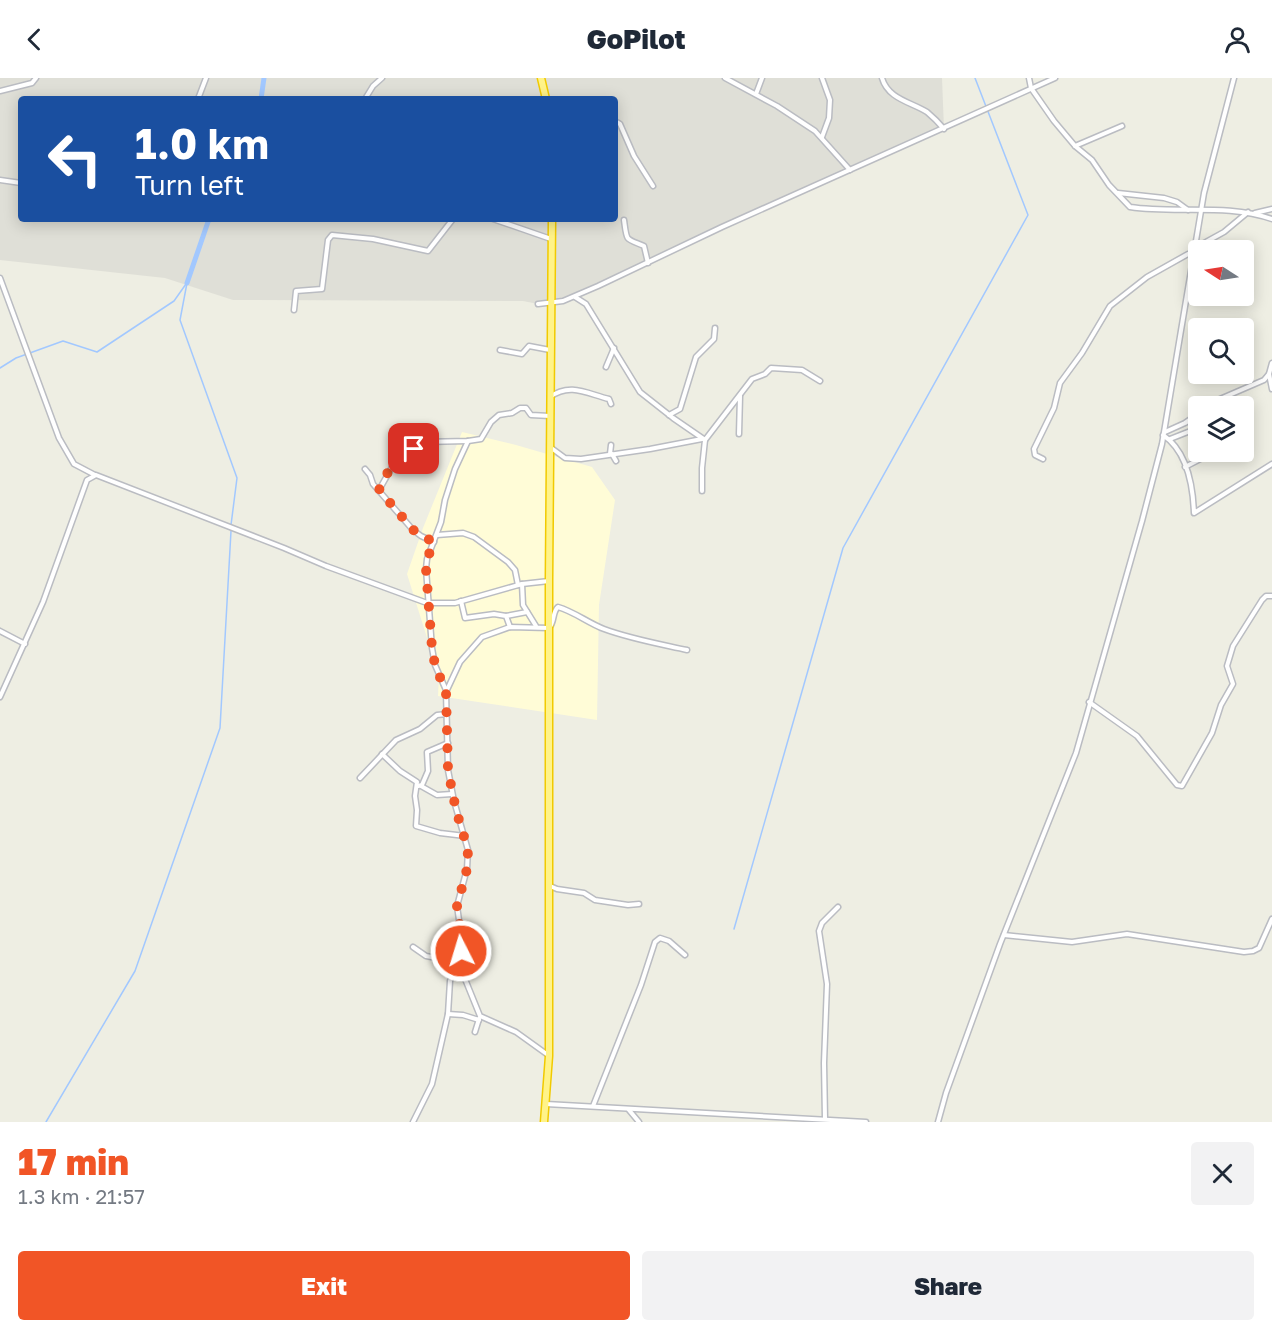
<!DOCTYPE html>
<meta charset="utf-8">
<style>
body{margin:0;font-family:"Golos Text",sans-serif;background:#f2f2f3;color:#1f2937;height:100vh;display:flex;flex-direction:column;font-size:22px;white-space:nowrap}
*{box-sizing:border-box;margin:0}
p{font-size:20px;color:#747a83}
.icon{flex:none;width:33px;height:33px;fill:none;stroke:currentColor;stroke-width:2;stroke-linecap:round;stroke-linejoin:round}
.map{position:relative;height:1044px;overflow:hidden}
.drawer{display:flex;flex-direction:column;background:#fff;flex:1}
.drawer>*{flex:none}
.guide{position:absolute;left:18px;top:18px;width:600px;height:126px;border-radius:6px;box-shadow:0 3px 15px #0003;background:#1a4fa0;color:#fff;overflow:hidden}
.needle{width:39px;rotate:282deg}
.tools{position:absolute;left:1188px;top:162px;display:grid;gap:12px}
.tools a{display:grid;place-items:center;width:66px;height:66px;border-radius:6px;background:#fff;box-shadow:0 3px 15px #0003;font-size:30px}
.pin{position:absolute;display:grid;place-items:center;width:51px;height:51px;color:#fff;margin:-26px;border-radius:12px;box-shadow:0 3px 9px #0006}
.me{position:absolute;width:66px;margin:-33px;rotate:355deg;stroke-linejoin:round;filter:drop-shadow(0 0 4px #0008)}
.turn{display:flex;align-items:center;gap:21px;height:126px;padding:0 18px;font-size:27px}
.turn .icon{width:78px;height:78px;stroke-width:2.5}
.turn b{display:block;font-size:42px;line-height:51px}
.round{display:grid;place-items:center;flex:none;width:63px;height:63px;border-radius:6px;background:#f2f2f3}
.head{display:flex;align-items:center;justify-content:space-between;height:102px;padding:0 18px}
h1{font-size:36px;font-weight:800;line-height:45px;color:#f15526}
.button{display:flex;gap:12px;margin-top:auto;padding:12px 18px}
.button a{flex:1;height:69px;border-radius:6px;background:#f15526;color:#fff;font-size:24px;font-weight:800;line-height:69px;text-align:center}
.button a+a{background:#f2f2f3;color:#1f2937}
header{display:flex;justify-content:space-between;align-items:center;height:78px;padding:0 18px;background:#fff;font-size:27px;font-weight:800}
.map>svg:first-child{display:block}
.commercial{fill:#fffcd7}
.industrial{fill:#dfdfd7;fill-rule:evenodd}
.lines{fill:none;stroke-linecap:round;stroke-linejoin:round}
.stream{stroke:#a2c8ff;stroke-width:1.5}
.river{stroke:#a2c8ff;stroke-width:5}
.minor-casing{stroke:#babcc2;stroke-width:7}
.highway-casing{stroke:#f1ca00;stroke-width:9}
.minor{stroke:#fff;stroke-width:4}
.highway{stroke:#fff389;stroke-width:6}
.route{stroke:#f15526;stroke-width:10;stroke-dasharray:0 18}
</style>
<header><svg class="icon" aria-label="back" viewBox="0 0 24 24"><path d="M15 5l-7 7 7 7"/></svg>GoPilot<svg class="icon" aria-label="person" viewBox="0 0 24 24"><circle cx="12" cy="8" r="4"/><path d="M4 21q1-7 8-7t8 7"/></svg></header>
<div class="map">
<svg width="1272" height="1044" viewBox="0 0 1272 1044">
<rect width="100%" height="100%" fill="#eeeee3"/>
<path class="commercial" d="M462 354 516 367 592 389 615 422 599 527 597 642 438 618 439 598 407 496 423 450Z"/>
<path class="industrial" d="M0 0H942L944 51 558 224 539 223 538 226 523 223 233 222 165 200 0 182ZM21 21H615V141H21Z"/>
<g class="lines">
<g class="stream">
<path d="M187 205 180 242 237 400 231 447"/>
<path d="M0 290 16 280 63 263 97 274 174 223 186 206"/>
<path d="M734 851 843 470 1028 137 975 0"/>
<path d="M46 1044 135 893 220 650 231 453"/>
</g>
<g class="river">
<path d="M261 21 264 0"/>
<path d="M187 205 209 141"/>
</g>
<defs>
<g id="minor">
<path d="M725 0 777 28 815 53 850 92"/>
<path d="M822 0 830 22 829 40 822 59"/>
<path d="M882 0C888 21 911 24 927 34 933 39 939 45 944 51"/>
<path d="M1029 0 1031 10 1054 43 1075 68 1092 82 1109 107 1130 129C1177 136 1226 125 1272 141"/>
<path d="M0 13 32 5 36 0"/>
<path d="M756 16 762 0"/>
<path d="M198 21 206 0"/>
<path d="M365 21 373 8 382 0"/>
<path d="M615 43 620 46 634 78 653 108"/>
<path d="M1075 68 1122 48"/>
<path d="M0 102 21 105"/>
<path d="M1118 115 1164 120 1177 124 1188 132"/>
<path d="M1255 135 1272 131"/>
<path d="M493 141 551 161"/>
<path d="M624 142C627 164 625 160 644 168L648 185"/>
<path d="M1195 170 1224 154 1248 134"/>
<path d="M0 200 59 360 74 386 95 397"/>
<path d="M575 219 586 226 640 314 673 340 705 362 702 390V413"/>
<path d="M538 226 563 223 598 208 722 149 1055 0"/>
<path d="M294 232 296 213 322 211 328 162 332 157 373 161 428 173 453 141"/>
<path d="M500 272 522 276 529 268 550 272"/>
<path d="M1272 285 1269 296 1272 311"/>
<path d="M606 289 614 270"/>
<path d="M550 319C570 304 588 316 609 321L611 326"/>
<path d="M1209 328 1220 321 1264 302 1269 296"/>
<path d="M669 337 680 331 696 279 714 261 715 250"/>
<path d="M1165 354 1185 345 1198 336"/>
<path d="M739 356 740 318"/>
<path d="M1163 357C1187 373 1193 409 1194 435L1272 386"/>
<path d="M1170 361 1198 350"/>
<path d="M705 362 752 301 765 296 771 290 802 292 820 303"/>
<path d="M550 369 565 380 581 381 650 371 702 361"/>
<path d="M610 376 611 367"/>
<path d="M612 376 616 383"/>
<path d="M1043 381 1035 377 1034 371 1054 330 1060 305 1082 275 1110 228 1147 199 1188 176 1194 175"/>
<path d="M1185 389 1214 374"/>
<path d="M365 391 370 397 373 406 413 452 421 458 434 464"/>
<path d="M379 412 392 389 400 385 422 364 468 363 481 361 491 344 499 337 512 335 520 330H526L531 337 550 338"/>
<path d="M437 457 463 455 474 459 508 484 515 492 518 507"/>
<path d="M522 506 523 527 536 548"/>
<path d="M461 523 465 540 494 536 506 538 510 549"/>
<path d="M506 538 527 534"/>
<path d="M0 553 25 566"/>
<path d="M446 612 435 587 432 570 426 491 427 481 441 444 445 422 455 391 468 363"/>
<path d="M0 619 43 524 87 402 96 397 284 470 326 488 427 525H455L522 506 549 503"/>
<path d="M1089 624 1137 658 1177 707 1182 708 1212 655 1221 627 1233 606 1227 588 1233 568 1262 522 1266 518H1272"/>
<path d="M382 676 400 693 417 704 415 718 417 732 416 748 440 755 465 758"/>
<path d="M360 700 396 662 420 651 437 637 447 636"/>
<path d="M418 708 422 707 428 693 427 674 448 665"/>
<path d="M421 708 437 717 452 716"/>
<path d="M550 808 557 811 584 815 595 822 628 827 639 826"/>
<path d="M1004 857 1072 864 1127 856 1244 874 1253 873 1259 870 1272 841"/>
<path d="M413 869 426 878 442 881 455 891 465 901 480 938 516 954 548 977"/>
<path d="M448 936 463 937 479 942"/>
<path d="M475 954 479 941"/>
<path d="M546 1026 866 1044"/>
<path d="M593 1028 641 907 655 864 660 860 669 863 685 877"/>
<path d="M629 1032 639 1044"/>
<path d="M825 1041 824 985 827 906 819 853 822 845 838 829"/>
<path d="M413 1044 432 1006 448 936 450 903 461 873 462 863 457 828 467 791 468 772 454 723 448 692 446 614 460 584 482 559 510 549 549 550C555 544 552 534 558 529 575 534 588 545 604 551 631 561 660 566 687 572"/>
<path d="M938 1044 946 1015 1000 866 1076 675 1142 443 1162 366 1204 115 1234 0"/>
</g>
<g id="highway">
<path d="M541 0 546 21"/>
<path d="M544 1044 549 978V503L552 141"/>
</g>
</defs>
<use href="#minor" class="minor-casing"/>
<use href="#highway" class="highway-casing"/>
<use href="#minor" class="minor"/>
<use href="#highway" class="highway"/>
</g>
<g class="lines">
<path class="route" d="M414 371 388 394 379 412 416 455 434 464 427 481 426 491 432 570 435 587 446 614 448 692 456 732 468 772 467 791 457 828 462 863 461 873"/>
</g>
</svg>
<div class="tools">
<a><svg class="needle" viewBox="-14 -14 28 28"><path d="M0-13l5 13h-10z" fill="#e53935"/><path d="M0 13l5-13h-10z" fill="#747a83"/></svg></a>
<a><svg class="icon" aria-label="search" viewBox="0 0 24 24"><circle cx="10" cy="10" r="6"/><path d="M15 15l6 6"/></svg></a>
<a><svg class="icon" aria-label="layers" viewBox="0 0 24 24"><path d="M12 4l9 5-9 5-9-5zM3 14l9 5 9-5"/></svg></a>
</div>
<div class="pin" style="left:414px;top:371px;background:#d93025"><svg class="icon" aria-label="arrive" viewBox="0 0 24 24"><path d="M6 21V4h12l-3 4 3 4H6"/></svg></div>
<svg class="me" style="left:461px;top:873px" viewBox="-20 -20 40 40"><circle r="17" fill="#f15526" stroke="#fff" stroke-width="3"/><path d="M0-11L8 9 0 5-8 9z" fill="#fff"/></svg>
<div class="guide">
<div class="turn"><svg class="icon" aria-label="left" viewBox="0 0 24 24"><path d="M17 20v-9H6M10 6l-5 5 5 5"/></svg><div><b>1.0 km</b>Turn left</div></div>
</div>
</div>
<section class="drawer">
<div class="head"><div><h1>17 min</h1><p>1.3 km · 21:57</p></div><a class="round"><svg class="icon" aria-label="close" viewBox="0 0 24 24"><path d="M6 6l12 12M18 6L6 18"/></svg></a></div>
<div class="button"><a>Exit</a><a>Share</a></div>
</section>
